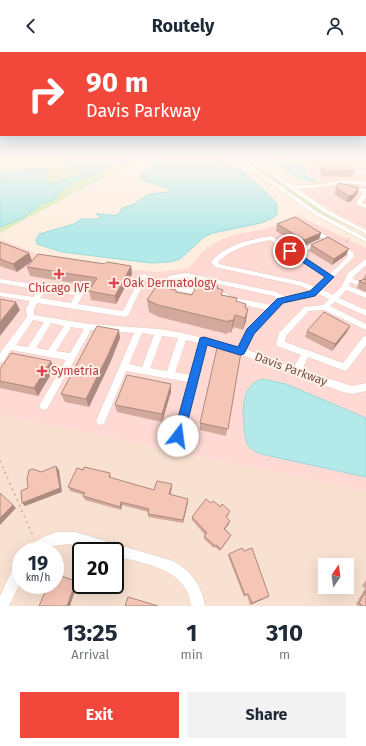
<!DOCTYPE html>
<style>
body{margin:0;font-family:"Fira Sans",sans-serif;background:#f2f2f3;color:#1f2937;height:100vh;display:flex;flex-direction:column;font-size:15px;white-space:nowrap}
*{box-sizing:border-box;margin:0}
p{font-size:13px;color:#747a83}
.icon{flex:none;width:22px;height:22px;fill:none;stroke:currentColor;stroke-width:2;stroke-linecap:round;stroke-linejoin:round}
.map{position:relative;height:554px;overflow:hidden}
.panel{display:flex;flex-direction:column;background:#fff;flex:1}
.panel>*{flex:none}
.banner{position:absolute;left:0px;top:0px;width:366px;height:84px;box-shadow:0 4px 16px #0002;background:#f2483b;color:#fff;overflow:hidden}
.needle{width:26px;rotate:13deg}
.tools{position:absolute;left:318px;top:506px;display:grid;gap:8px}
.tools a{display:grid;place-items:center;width:36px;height:36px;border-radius:0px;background:#fff;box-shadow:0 4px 16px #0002;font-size:20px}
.speed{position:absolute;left:12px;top:490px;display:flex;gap:8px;font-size:20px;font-weight:700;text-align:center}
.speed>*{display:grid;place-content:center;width:52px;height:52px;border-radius:50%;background:#fff;box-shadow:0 4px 16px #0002;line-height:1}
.speed small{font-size:10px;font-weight:400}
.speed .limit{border:2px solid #111;border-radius:6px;background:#fff;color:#111}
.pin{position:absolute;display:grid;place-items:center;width:34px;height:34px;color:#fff;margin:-17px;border:2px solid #fff;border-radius:50%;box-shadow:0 1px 4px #0007}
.me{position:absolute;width:44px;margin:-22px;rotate:15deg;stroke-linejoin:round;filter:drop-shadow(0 0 3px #0008)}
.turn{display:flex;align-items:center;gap:14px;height:84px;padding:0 20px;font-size:18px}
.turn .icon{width:52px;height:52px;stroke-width:2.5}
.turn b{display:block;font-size:28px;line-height:34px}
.eta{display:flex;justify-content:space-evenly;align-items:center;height:68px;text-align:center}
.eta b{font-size:24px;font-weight:700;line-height:28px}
.cta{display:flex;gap:8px;margin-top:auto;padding:8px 20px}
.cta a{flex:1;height:46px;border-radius:0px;background:#f2483b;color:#fff;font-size:16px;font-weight:700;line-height:46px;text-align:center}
.cta a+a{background:#f2f2f3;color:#1f2937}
header{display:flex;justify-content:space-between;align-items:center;height:52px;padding:0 20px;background:#fff;font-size:18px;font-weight:700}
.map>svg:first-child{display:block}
.residential{fill:#f8e1d1;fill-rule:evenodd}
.commercial{fill:#ffd9d3}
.green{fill:#d8ecbe}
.water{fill:#b3e9e8;stroke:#99dbdb}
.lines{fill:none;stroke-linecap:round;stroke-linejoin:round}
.minor-casing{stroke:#e5cabe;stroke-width:1}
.path-far2{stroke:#daa899;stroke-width:1;stroke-dasharray:0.5 2;stroke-linecap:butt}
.path-far1{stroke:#daa899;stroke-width:1.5;stroke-dasharray:1 2.5;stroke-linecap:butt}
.path{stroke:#daa899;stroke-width:2;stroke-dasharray:1.5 4.5;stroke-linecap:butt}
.minor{fill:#fff;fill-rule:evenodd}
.wall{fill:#d3a99d}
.shaded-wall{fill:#ac8a7f}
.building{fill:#f5c5b6;stroke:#ac8a7f}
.route{fill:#1a73e8;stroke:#114b97}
.health-dot{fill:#e0444e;stroke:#fff2e8;stroke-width:1.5}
.labels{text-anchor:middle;stroke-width:4;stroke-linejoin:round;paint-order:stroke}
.health-label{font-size:12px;fill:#be3a42;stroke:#fff2e8;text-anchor:start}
.street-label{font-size:12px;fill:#774f46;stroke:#fff2e8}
</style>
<header><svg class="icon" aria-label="back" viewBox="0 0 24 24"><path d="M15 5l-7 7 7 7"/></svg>Routely<svg class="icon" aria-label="person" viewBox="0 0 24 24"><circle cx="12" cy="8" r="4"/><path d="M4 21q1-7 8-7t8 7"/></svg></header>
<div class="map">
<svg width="366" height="554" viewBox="0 0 366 554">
<rect width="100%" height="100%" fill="#feeee0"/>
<path class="residential" d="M0 363 366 439V554H0ZM21 499H55V533H21ZM81 499H115V533H81ZM325 513H347V535H325Z"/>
<g class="commercial">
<path d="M290 107H366V176L334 160 295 134 321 129 309 122 306 113Z"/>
<path d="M297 163 366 196V439L0 363V189L2 188 48 206 113 216 159 220 189 216 202 200 218 189 237 182 266 177Z"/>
</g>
<g class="green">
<path d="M0 107H138L0 181Z"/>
<path d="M242 107 248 108 323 160 359 179 319 161Z"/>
</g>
<g class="water">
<path d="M68 107H132L99 119 93 125H85L68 133 59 141 55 147 42 152 23 166 0 175V123C14 117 30 119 45 116L47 120 42 125 51 132H55L59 129 82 123 80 119 65 112Z"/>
<path d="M158 107C175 107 201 104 218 107 235 110 265 138 277 152V162L273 166 261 171 213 181 204 185 180 207 169 210 151 211 62 200 37 192 36 188 39 182 74 172 81 167H97L101 165 96 162C102 161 111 164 118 163L122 156 134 152 149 142 169 140V138L167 136 144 129 140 125 145 118Z"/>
<path d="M269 107H284L296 111 303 115 307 124 316 129C303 132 280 114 269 107Z"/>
<path d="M263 327 286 332 366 366V425L261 402C257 400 251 398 248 393 245 388 245 380 244 375 242 356 242 332 263 327Z"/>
</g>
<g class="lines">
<defs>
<g id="minor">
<path d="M237 107H242L319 161 366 186V190L315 163Z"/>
<path d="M248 107H253L292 133H311L346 128 366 130V134L346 131 311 136 297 137 329 159 366 178V182L325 161Z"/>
<path d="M308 107H315L366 120V122Z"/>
<path d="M349 133 366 137V145L362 151 366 152V156L356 152 363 140 347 136 346 135Z"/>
<path d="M311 175 350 198 354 202 353 206 321 237 333 243 342 234 348 221 366 207V213L352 226 364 232 360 234 350 230 349 234 366 241V246L346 238 339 246 366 258V264L335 250 330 254 366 272V278L324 258 309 259 286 284 285 290 343 311 363 285 366 284V293L348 317 345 319 308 305 302 318 352 334 366 331V339L352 342 343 340 239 302 207 293 183 385 182 388 178 390 174 388 173 385 188 330 126 319 104 372 101 373 98 372 96 369 134 281 91 278 47 357 44 358 41 357 39 354 66 308 11 298 3 310 0 311V301L27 265 26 257 30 249 0 244V240L33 245 39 238 0 231V227L80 239 84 241 78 252 123 259 141 224 144 222H146L147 224 128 264 125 265 37 251 34 257V263L89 272 159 277 183 281 238 295 247 278 267 258 226 249 213 241 212 239 213 237H219L231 245 271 253 278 247 274 244 186 225 173 228 172 232 194 237 203 236 207 238C198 246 176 238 165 236L164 234 168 224 186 221 276 240 286 245 310 240 311 239 301 234 215 215 211 210C226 192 249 188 271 184L296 199 317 190H321V192L300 202 330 222 348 204V202L309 178 308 177ZM270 188 326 225 315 235 303 230 219 212 218 210C233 196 250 192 270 188ZM46 239 75 243 71 251 40 246ZM317 241 329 247 323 253 304 255 279 281 276 292 277 294 301 303 294 315 245 297 253 282 282 251 315 244ZM33 268 44 270 28 295 16 293ZM51 271 64 274 48 298 36 296ZM71 275 84 277 70 301 56 299ZM142 281 154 283 142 315 129 312ZM162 284 178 286 167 319 150 316ZM186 288 199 291 190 323 175 320Z"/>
<path d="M58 480H75L173 509C191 519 202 533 205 554H191C187 516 145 512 115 504V499H99L69 492 53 494 44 499H28C32 488 48 483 58 480Z"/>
<path d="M21 509V529L9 554H0V544L16 510Z"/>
</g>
</defs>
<use href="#minor" class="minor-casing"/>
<path class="path-far2" d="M347 107 366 111"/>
<path class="path-far1" d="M349 186 347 189 349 192"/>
<path class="path" d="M0 409 34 486"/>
<use href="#minor" class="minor"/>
</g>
<g class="wall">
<path d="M320 111 354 119 352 125 322 124 319 117Z"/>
<path d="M336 136 357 142 351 149 347 150 334 142Z"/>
<path d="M277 172 321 181 319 187 302 195 276 179Z"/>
<path d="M0 190 29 201 32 209 17 220 0 214Z"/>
<path d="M311 193 346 203 332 213 309 199Z"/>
<path d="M105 212 131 214 132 222 116 252 91 248 89 239 92 234 30 224 27 215Z"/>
<path d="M366 222V240L357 236 359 229 362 228Z"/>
<path d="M202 233 215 234 218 236 223 238 222 243 237 246 236 250 246 252V269L243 278 233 275 231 281 228 280 227 282 159 265 149 260 147 248 158 236 172 237 176 238V240L192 243Z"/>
<path d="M350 274 347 280 332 299 305 285 307 279Z"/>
<path d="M120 286 110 311 89 355 65 350 61 342Z"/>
<path d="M241 300 226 384 200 378V371Z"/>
<path d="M51 309 54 317 38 344 0 336V317Z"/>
<path d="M171 332V340L162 370 117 360 115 353Z"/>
<path d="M110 421 111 425V426L154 438 172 435 170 442 188 450 183 471 148 465V460L122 453 121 458 85 448 83 444 84 443 70 439 68 435Z"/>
<path d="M211 451 229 462 226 466 229 472 225 477 231 483 230 485 220 499 215 495 214 496 204 487V484L205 483 192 468V465Z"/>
<path d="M244 499 269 544 268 545 250 553 247 543 244 545 228 504 229 502Z"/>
<path d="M366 528V554H358L356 552 365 536 362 534Z"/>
</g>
<g class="shaded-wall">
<path d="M359 136 357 142 351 149 347 150 349 144Z"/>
<path d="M321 181 319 187 302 195 304 188Z"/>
<path d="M349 197 346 203 332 213 334 207Z"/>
<path d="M29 201 32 209 17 220 13 212Z"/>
<path d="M131 214 132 222 116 252 115 244Z"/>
<path d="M16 250 20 258 0 284V270Z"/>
<path d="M248 257 246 269 243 278 245 266Z"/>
<path d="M235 263 233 275 231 281 233 269Z"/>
<path d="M350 274 347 280 332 299 335 292Z"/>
<path d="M119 278 120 286 110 311 89 355 86 347Z"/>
<path d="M51 309 54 317 38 344 34 336Z"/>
<path d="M171 332V340L162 370V362Z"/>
<path d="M56 414 59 418 62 440 25 454 22 451Z"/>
<path d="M172 432V435L170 445 169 442Z"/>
<path d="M188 447V450L183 471V468Z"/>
<path d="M121 450 122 453 121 458 120 455Z"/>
<path d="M13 453 16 456 0 473V466Z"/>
<path d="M230 469 229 472 223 479 224 477Z"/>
<path d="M76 529 78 530 70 554H67Z"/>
<path d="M269 544 268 545 250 553 252 551Z"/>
</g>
<g class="building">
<path d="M331 110 354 117V119H324L320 111Z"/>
<path d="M339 131 359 136 353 143 349 144 336 136Z"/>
<path d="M295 165 321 181 304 188 277 172Z"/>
<path d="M328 185 349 197 334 207 311 193Z"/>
<path d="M0 190 29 201 13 212 0 207Z"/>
<path d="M38 202 105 212 107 210 131 214 115 244 89 239 97 226 27 215Z"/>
<path d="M366 227V232L359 229Z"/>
<path d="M212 229 215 232 214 234H218L217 236 223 238 221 243 237 246 236 249 246 252 245 256 248 257 245 266 235 263 233 269 229 268V270L158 253 147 248 155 236H158L161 232 172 235 170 237 176 238V240L192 243 197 232 202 233Z"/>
<path d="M0 247 16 250 0 270Z"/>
<path d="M324 260 350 274 335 292 307 279Z"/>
<path d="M97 274 119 278 108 303 86 347 61 342Z"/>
<path d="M217 296 241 300 228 377 200 371Z"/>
<path d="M11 301 51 309 34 336 0 329V317Z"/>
<path d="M127 323 171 332 162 362 115 353Z"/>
<path d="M56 414 60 436 22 451 21 439 28 436 27 427 29 418 33 417 41 420Z"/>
<path d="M84 415 110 421 109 425 154 438 157 429 172 432 169 442 188 447 183 468 148 462 149 457 121 450 120 455 83 444 85 441 68 435 77 416 83 418Z"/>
<path d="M0 441 13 453 0 466Z"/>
<path d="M206 447 211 451 213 449 221 455 222 452 230 459 226 465 230 469 224 477 231 483 221 497 216 493 215 494 204 484 207 481 192 465Z"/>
<path d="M242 496 244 499 252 496 269 544 252 551 248 542 245 543 229 502Z"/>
<path d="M55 522 76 529 67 554H39L48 533H55Z"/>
<path d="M366 539V554H363L359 551Z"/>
<path d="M128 545 158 554H125Z"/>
</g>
<linearGradient id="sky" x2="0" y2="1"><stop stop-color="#93c9e8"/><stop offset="0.58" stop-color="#fff7f1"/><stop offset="1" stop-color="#fff7f1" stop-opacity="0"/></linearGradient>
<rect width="366" height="184" fill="url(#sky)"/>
<path class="route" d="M287 197H292L334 225 315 244 283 251 254 282 244 302 240 303 207 293 184 384 182 388 178 390 174 388 173 384 200 286 204 285 238 295 247 277 277 247 310 239 325 225 287 200Z"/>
<g class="health-dot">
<path d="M57 216h4v4h4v4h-4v4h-4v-4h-4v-4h4z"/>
<path d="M112 225h4v4h4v4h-4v4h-4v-4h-4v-4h4z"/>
<path d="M40 313h4v4h4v4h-4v4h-4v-4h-4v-4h4z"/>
</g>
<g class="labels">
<g class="health-label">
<text x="123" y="235">Oak Dermatology</text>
<text x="59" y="240" text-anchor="middle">Chicago IVF</text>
<text x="51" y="323">Symetria</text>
</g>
<g class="street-label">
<text transform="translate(291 317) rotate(20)" y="4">Davis Parkway</text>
</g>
</g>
</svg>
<div class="tools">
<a><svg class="needle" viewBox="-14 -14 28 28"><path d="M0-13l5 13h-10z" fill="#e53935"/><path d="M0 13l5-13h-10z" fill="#747a83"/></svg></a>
</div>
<div class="speed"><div>19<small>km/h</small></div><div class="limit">20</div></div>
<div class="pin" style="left:290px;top:199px;background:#d93025"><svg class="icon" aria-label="arrive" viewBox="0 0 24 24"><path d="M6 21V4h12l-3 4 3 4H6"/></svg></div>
<svg class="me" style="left:178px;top:384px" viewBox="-20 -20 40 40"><circle r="19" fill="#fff"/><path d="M0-13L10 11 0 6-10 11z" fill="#1a73e8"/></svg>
<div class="banner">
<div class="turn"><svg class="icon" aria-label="right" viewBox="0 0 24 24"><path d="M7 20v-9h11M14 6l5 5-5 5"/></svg><div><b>90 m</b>Davis Parkway</div></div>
</div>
</div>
<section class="panel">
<div class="eta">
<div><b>13:25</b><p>Arrival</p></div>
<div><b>1</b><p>min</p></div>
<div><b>310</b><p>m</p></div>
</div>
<div class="cta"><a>Exit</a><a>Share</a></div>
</section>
